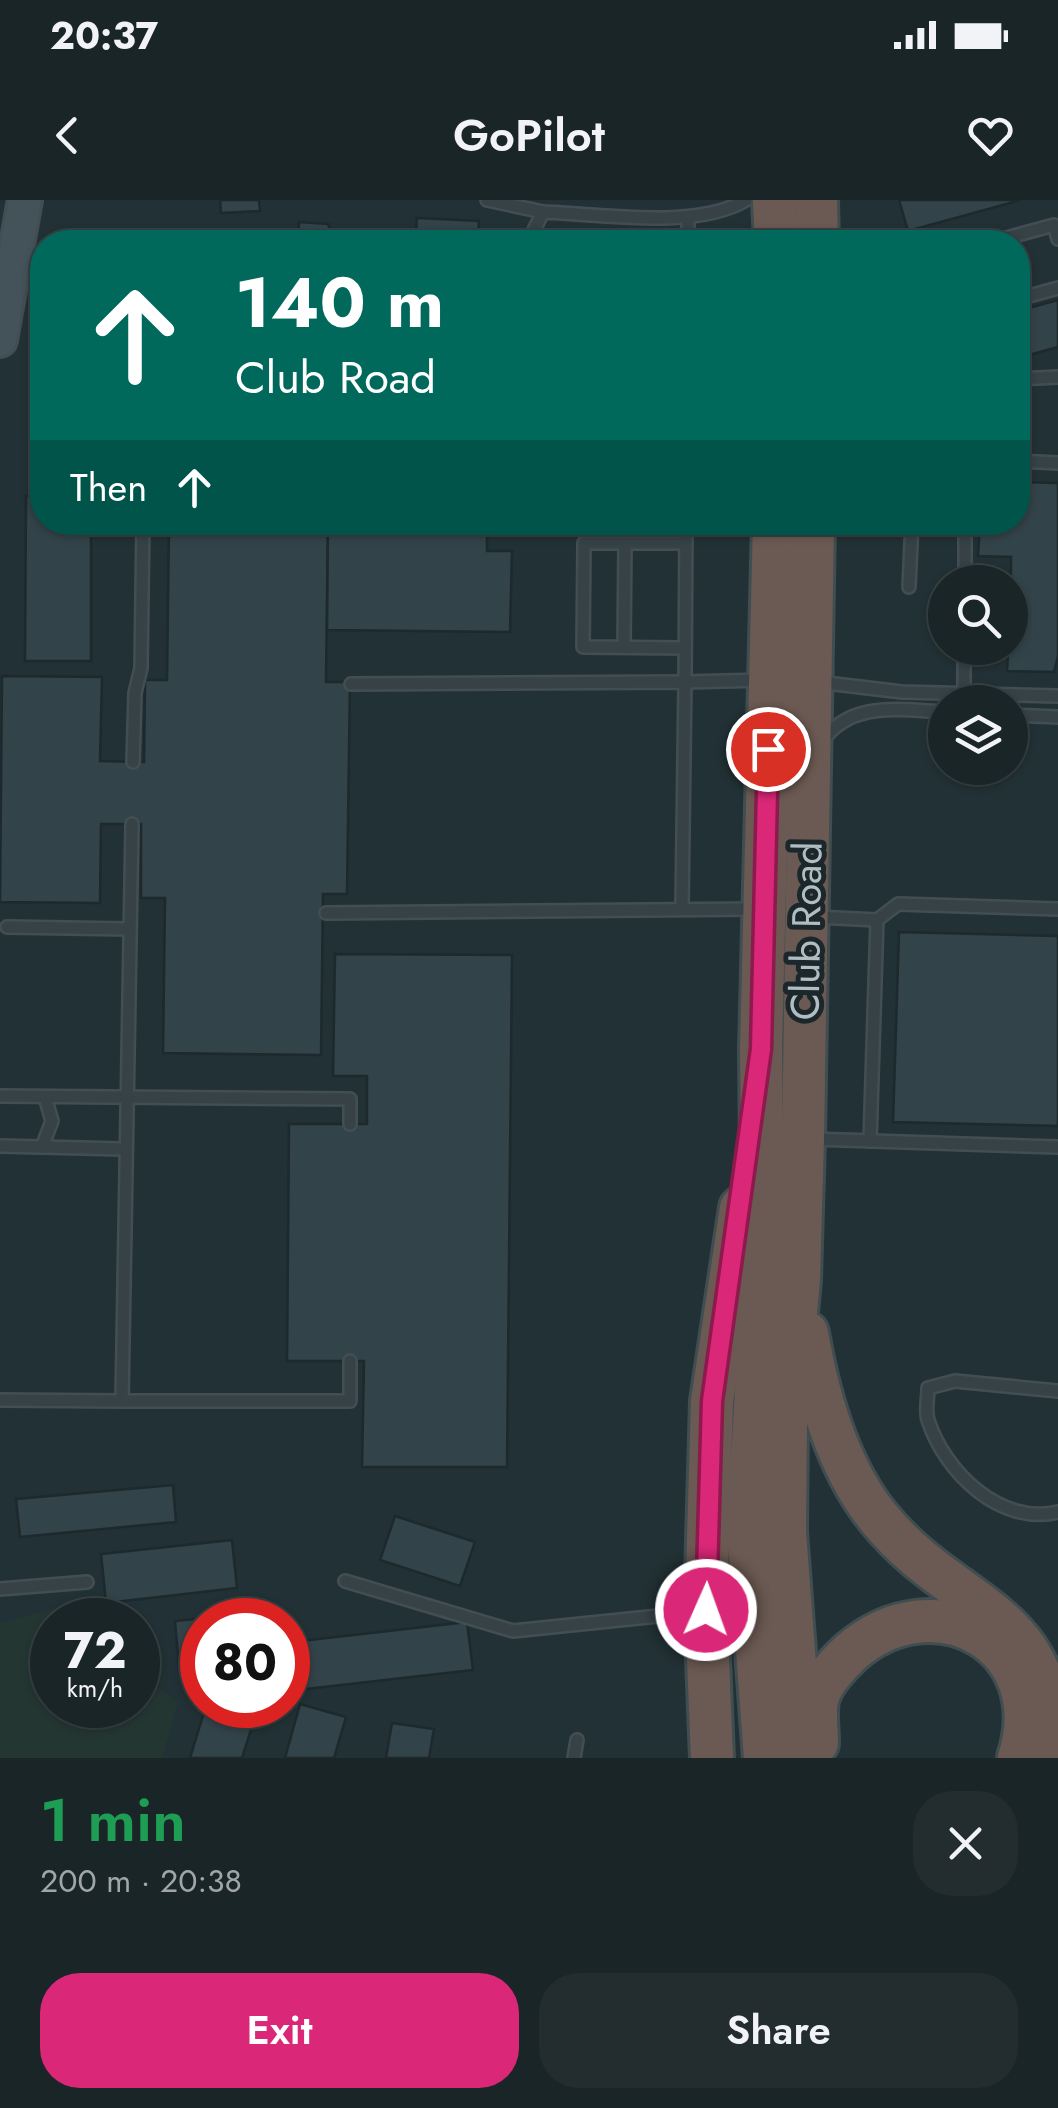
<!DOCTYPE html>
<meta charset="utf-8">
<style>
body{margin:0;font-family:Jost,sans-serif;background:#232d30;color:#f1f3f6;height:100vh;display:flex;flex-direction:column;font-size:38px;white-space:nowrap}
*{box-sizing:border-box;margin:0}
p{font-size:32px;color:#9fa5a8}
.icon{flex:none;width:55px;height:55px;fill:none;stroke:currentColor;stroke-width:2;stroke-linecap:round;stroke-linejoin:round}
.map{position:relative;height:1558px;overflow:hidden}
.panel{display:flex;flex-direction:column;background:#1a2528;flex:1}
.panel>*{flex:none}
.guide{position:absolute;left:30px;top:30px;width:1000px;height:305px;border-radius:40px;box-shadow:0 2px 8px #0004,0 0 0 2px #384245;background:#00695c;color:#fff;overflow:hidden}
.tools{position:absolute;left:928px;top:365px;display:grid;gap:20px}
.tools a{display:grid;place-items:center;width:100px;height:100px;border-radius:50%;background:#1a2528;box-shadow:0 2px 8px #0004,0 0 0 2px #384245;font-size:50px}
.speed{position:absolute;left:30px;top:1398px;display:flex;gap:20px;font-size:50px;font-weight:700;text-align:center}
.speed>*{display:grid;place-content:center;width:130px;height:130px;border-radius:50%;background:#1a2528;box-shadow:0 2px 8px #0004,0 0 0 2px #384245;line-height:1}
.speed small{font-size:25px;font-weight:400}
.speed .limit{border:15px solid #d22;background:#fff;color:#111}
.pin{position:absolute;display:grid;place-items:center;width:85px;height:85px;color:#fff;margin:-42px;border:5px solid #fff;border-radius:50%;box-shadow:0 2px 10px #0007}
.me{position:absolute;width:110px;margin:-55px;rotate:2deg;stroke-linejoin:round;filter:drop-shadow(0 0 8px #0008)}
.turn{display:flex;align-items:center;gap:35px;height:210px;padding:0 40px;font-size:45px}
.turn .icon{width:130px;height:130px;stroke-width:2.5}
.turn b{display:block;font-size:70px;line-height:85px}
.then{display:flex;align-items:center;height:95px;padding:0 40px;background:#0003;gap:20px;font-size:38px}
.round{display:grid;place-items:center;flex:none;width:105px;height:105px;border-radius:40px;background:#232d30}
.head{display:flex;align-items:center;justify-content:space-between;height:170px;padding:0 40px}
h1{font-size:60px;font-weight:600;line-height:75px;color:#1e9e55}
.primary-button{display:flex;gap:20px;margin-top:auto;padding:20px 40px}
.primary-button a{flex:1;height:115px;border-radius:40px;background:#db2777;color:#fff;font-size:40px;font-weight:600;line-height:115px;text-align:center}
.primary-button a+a{background:#232d30;color:#f1f3f6}
.status{display:flex;justify-content:space-between;align-items:center;height:70px;padding:0 50px;background:#1a2528;direction:ltr}
.status svg{height:28px;fill:currentColor}
header{display:flex;justify-content:space-between;align-items:center;height:130px;padding:0 40px;background:#1a2528;font-size:45px;font-weight:600}
.map>svg:first-child{display:block}
.green{fill:#243632}
.building{fill:#324349;stroke:#1d292d;stroke-width:2.5}
.lines{fill:none;stroke-linecap:round;stroke-linejoin:round}
.lane-casing{stroke:#424e53;stroke-width:16}
.secondary-casing{stroke:#424e53;stroke-width:38}
.highway-casing{stroke:#404d51;stroke-width:48}
.lane{stroke:#364246;stroke-width:11}
.secondary{stroke:#445359;stroke-width:32}
.highway{stroke:#6b5a53;stroke-width:42}
.route-casing{stroke:#8e194d;stroke-width:25}
.route{stroke:#db2777;stroke-width:18}
.labels{text-anchor:middle;stroke-width:10;stroke-linejoin:round;paint-order:stroke}
.street-label{font-size:40px;fill:#b0bdc3;stroke:#1b272b}
</style>
<div class="status"><b>20:37</b><svg viewBox="0 0 49 12"><path d="M0 12V9h3v3zM5 12V6h3v6zM10 12V3h3v9zM15 12V0h3v12zM26 1h20v11H26zM47 4h2v5h-2z"/></svg></div>
<header><svg class="icon" aria-label="back" viewBox="0 0 24 24"><path d="M15 5l-7 7 7 7"/></svg>GoPilot<svg class="icon" aria-label="heart" viewBox="0 0 24 24"><path d="M12 20l-8-8c-3-5 5-10 8-4 3-6 11-1 8 4z"/></svg></header>
<div class="map">
<svg width="1058" height="1558" viewBox="0 0 1058 1558">
<rect width="100%" height="100%" fill="#223135"/>
<path class="green" d="M54 1408 70 1420H52V1505H138V1472L178 1503 162 1558H0V1424Z"/>
<g class="building">
<path d="M220 0H259L260 11 221 13Z"/>
<path d="M899 0H1021L908 31Z"/>
<path d="M417 18 479 21 478 42H298L299 22 328 24 330 29 416 33Z"/>
<path d="M1058 100V147L1018 158V111Z"/>
<path d="M1018 282 1058 283V456L1054 472 1007 471 1008 453H977V448H1010L1011 357 978 356 980 322H1018Z"/>
<path d="M26 296H42V322H91V461H25Z"/>
<path d="M169 322H328L326 482H350L347 694H323L321 855 163 853 165 698H141V624H101L100 703 0 702 2 476 102 477 100 561 144 562 145 480H167Z"/>
<path d="M328 322H487V351H512L510 432 327 430Z"/>
<path d="M899 732 1058 736V926L893 922Z"/>
<path d="M335 754 512 755 507 1267H362L364 1161H287L289 924H367V876H333Z"/>
<path d="M173 1285 176 1322 20 1337 16 1299Z"/>
<path d="M395 1316 475 1342 460 1386 380 1360Z"/>
<path d="M232 1340 237 1388 106 1403 101 1354Z"/>
<path d="M248 1414 249 1420H202V1465L179 1467 175 1421Z"/>
<path d="M467 1422 473 1470 297 1490 292 1442Z"/>
<path d="M300 1504 346 1517 334 1558H285Z"/>
<path d="M205 1509 253 1523 242 1558H190Z"/>
<path d="M392 1523 434 1529 429 1558H386Z"/>
</g>
<g class="lines">
<defs>
<g id="lane">
<path d="M487 0 543 12"/>
<path d="M528 42 543 12C601 14 696 30 746 0"/>
<path d="M688 42V17"/>
<path d="M992 42 1054 25 1058 39"/>
<path d="M1018 99 1058 88"/>
<path d="M1018 179 1058 177"/>
<path d="M1018 261 1058 263"/>
<path d="M686 322 685 482 764 480"/>
<path d="M965 382V322"/>
<path d="M909 387 912 322"/>
<path d="M624 447 625 343"/>
<path d="M685 448 583 447 584 343H686"/>
<path d="M818 482 902 492 1058 496"/>
<path d="M351 484 685 482 682 708"/>
<path d="M964 494V448"/>
<path d="M1010 515 1058 517"/>
<path d="M821 543C850 500 900 510 945 512"/>
<path d="M133 562 135 493 141 468 143 322"/>
<path d="M326 713 755 709"/>
<path d="M817 717 877 720"/>
<path d="M7 727 129 729"/>
<path d="M0 896 350 899V924"/>
<path d="M812 939 1058 947"/>
<path d="M870 941 877 720 898 704 1058 709"/>
<path d="M0 946 123 949"/>
<path d="M42 947 52 921 45 897"/>
<path d="M1058 1191 955 1181 928 1188C928 1198 925 1211 928 1220 945 1273 1001 1326 1058 1312"/>
<path d="M0 1200 122 1201 132 624"/>
<path d="M122 1201H350V1161"/>
<path d="M345 1381 513 1431 697 1412"/>
<path d="M0 1389 87 1382"/>
<path d="M574 1558 577 1540"/>
</g>
<path id="secondary" d="M0 140 25 0"/>
<g id="highway">
<path d="M774 0 776 42"/>
<path d="M816 0 817 42"/>
<path d="M807 1133C818 1197 837 1266 878 1317 954 1412 1058 1407 1052 1558"/>
<path d="M817 1543C817 1529 814 1509 818 1496 823 1481 838 1464 850 1453 935 1378 1055 1444 1019 1558"/>
<path d="M712 1558 706 1410 712 1201 741 1008"/>
<path d="M765 1558 748 1329 763 1070 761 849 774 322"/>
<path d="M802 1558 785 1332 786 1220 799 1080 803 939 813 322"/>
</g>
</defs>
<use href="#lane" class="lane-casing"/>
<use href="#secondary" class="secondary-casing"/>
<use href="#highway" class="highway-casing"/>
<use href="#lane" class="lane"/>
<use href="#secondary" class="secondary"/>
<use href="#highway" class="highway"/>
</g>
<g class="lines">
<defs>
<path id="route" d="M706 1410 712 1201 761 849 768 549"/>
</defs>
<use href="#route" class="route-casing"/>
<use href="#route" class="route"/>
</g>
<g class="labels">
<g class="street-label">
<text transform="translate(806 731) rotate(-89)" y="14">Club Road</text>
</g>
</g>
</svg>
<div class="tools">
<a><svg class="icon" aria-label="search" viewBox="0 0 24 24"><circle cx="10" cy="10" r="6"/><path d="M15 15l6 6"/></svg></a>
<a><svg class="icon" aria-label="layers" viewBox="0 0 24 24"><path d="M12 4l9 5-9 5-9-5zM3 14l9 5 9-5"/></svg></a>
</div>
<div class="speed"><div>72<small>km/h</small></div><div class="limit">80</div></div>
<div class="pin" style="left:768px;top:549px;background:#d93025"><svg class="icon" aria-label="arrive" viewBox="0 0 24 24"><path d="M6 21V4h12l-3 4 3 4H6"/></svg></div>
<svg class="me" style="left:706px;top:1410px" viewBox="-20 -20 40 40"><circle r="17" fill="#db2777" stroke="#fff" stroke-width="3"/><path d="M0-11L8 9 0 5-8 9z" fill="#fff"/></svg>
<div class="guide">
<div class="turn"><svg class="icon" aria-label="ahead" viewBox="0 0 24 24"><path d="M12 20V5M6 11l6-6 6 6"/></svg><div><b>140 m</b>Club Road</div></div>
<div class="then">Then<svg class="icon" aria-label="ahead" viewBox="0 0 24 24"><path d="M12 20V5M6 11l6-6 6 6"/></svg></div>
</div>
</div>
<section class="panel">
<div class="head"><div><h1>1 min</h1><p>200 m · 20:38</p></div><a class="round"><svg class="icon" aria-label="close" viewBox="0 0 24 24"><path d="M6 6l12 12M18 6L6 18"/></svg></a></div>
<div class="primary-button"><a>Exit</a><a>Share</a></div>
</section>
